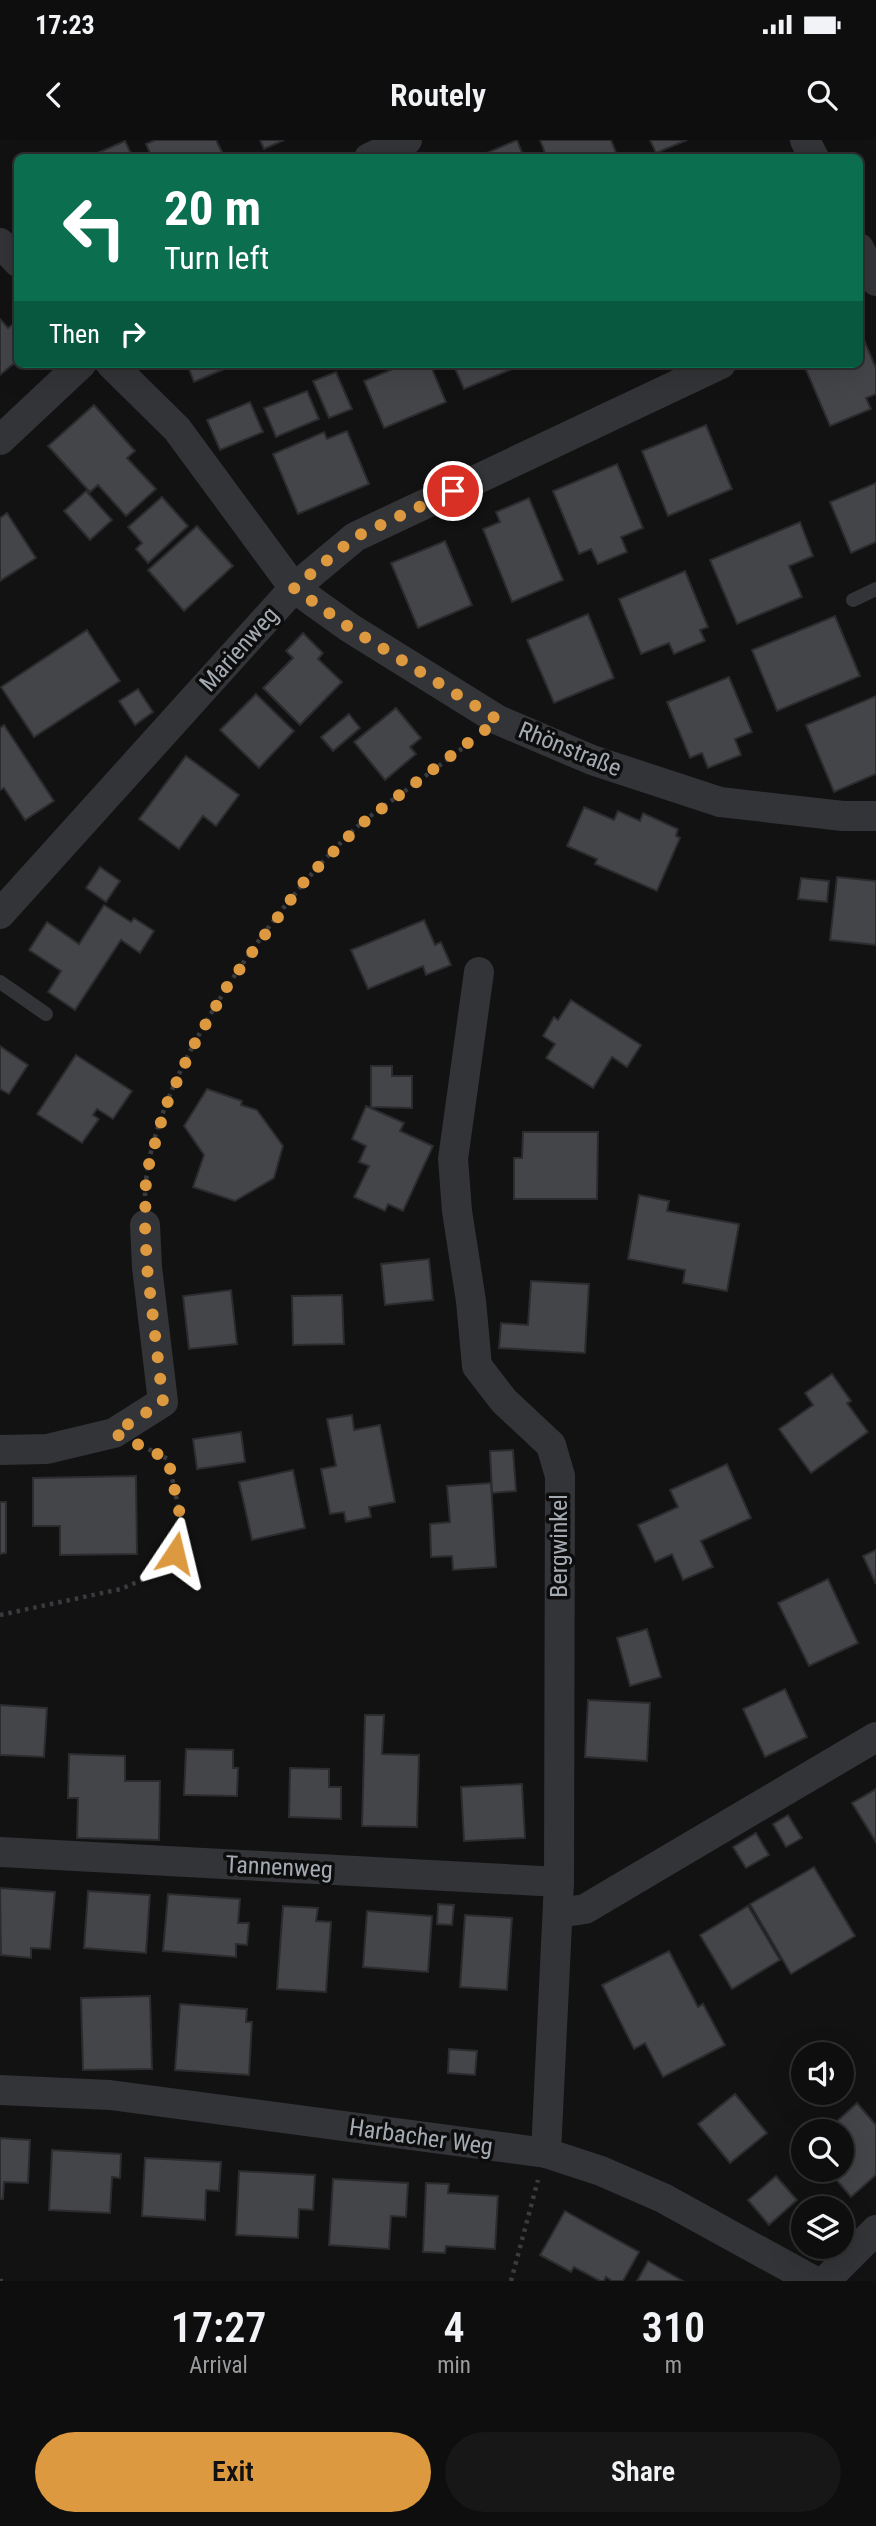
<!DOCTYPE html>
<meta charset="utf-8">
<style>
body{margin:0;font-family:"Roboto Condensed",sans-serif;background:#171717;color:#f1f3f6;height:100vh;display:flex;flex-direction:column;font-size:26px;white-space:nowrap}
*{box-sizing:border-box;margin:0}
p{font-size:23px;color:#9b9c9e}
.icon{flex:none;width:38px;height:38px;fill:none;stroke:currentColor;stroke-width:2;stroke-linecap:round;stroke-linejoin:round}
.map{position:relative;height:2141px;overflow:hidden}
.details{display:flex;flex-direction:column;background:#0e0e0e;flex:1}
.details>*{flex:none}
.hud{position:absolute;left:14px;top:14px;width:849px;height:214px;border-radius:10px;box-shadow:0 7px 28px #0002,0 0 0 2px #2e2e2e;background:#0b6e4f;color:#fff;overflow:hidden}
.buttons{position:absolute;left:791px;top:1902px;display:grid;gap:14px}
.buttons a{display:grid;place-items:center;width:63px;height:63px;border-radius:50%;background:#0e0e0e;box-shadow:0 7px 28px #0002,0 0 0 2px #2e2e2e;font-size:35px}
.pin{position:absolute;display:grid;place-items:center;width:60px;height:60px;color:#fff;margin:-30px;border:4px solid #fff;border-radius:50%;box-shadow:0 2px 7px #0007}
.me{position:absolute;width:77px;margin:-38px;rotate:10deg;stroke-linejoin:round;filter:drop-shadow(0 0 5px #0008)}
.turn{display:flex;align-items:center;gap:24px;height:147px;padding:0 35px;font-size:32px}
.turn .icon{width:91px;height:91px;stroke-width:2.5}
.turn b{display:block;font-size:49px;line-height:60px}
.then{display:flex;align-items:center;height:66px;padding:0 35px;background:#0003;gap:14px;font-size:26px}
.eta{display:flex;justify-content:space-evenly;align-items:center;height:119px;text-align:center}
.eta b{font-size:42px;font-weight:600;line-height:49px}
.primary-button{display:flex;gap:14px;margin-top:auto;padding:14px 35px}
.primary-button a{flex:1;height:80px;border-radius:42px;background:#dd993f;color:#111;font-size:28px;font-weight:600;line-height:80px;text-align:center}
.primary-button a+a{background:#171717;color:#f1f3f6}
.status{display:flex;justify-content:space-between;align-items:center;height:49px;padding:0 35px;background:#0e0e0e;direction:ltr}
.status svg{height:19px;fill:currentColor}
header{display:flex;justify-content:space-between;align-items:center;height:91px;padding:0 35px;background:#0e0e0e;font-size:32px;font-weight:600}
.map>svg:first-child{display:block}
.building{fill:#434548;stroke:#2c2c2f;stroke-width:2}
.lines{fill:none;stroke-linecap:round;stroke-linejoin:round}
.path{stroke:#393b3e;stroke-width:4.5;stroke-dasharray:3.5 5;stroke-linecap:butt}
.lane{stroke:#333437;stroke-width:14}
.street{stroke:#333437;stroke-width:30}
.route{stroke:#dd993f;stroke-width:12;stroke-dasharray:0 21.6}
.labels{text-anchor:middle;stroke-width:7;stroke-linejoin:round;paint-order:stroke}
.street-label{font-size:24px;fill:#a4aab2;stroke:#0d0d0e}
</style>
<div class="status"><b>17:23</b><svg viewBox="0 0 49 12"><path d="M0 12V9h3v3zM5 12V6h3v6zM10 12V3h3v9zM15 12V0h3v12zM26 1h20v11H26zM47 4h2v5h-2z"/></svg></div>
<header><svg class="icon" aria-label="back" viewBox="0 0 24 24"><path d="M15 5l-7 7 7 7"/></svg>Routely<svg class="icon" aria-label="search" viewBox="0 0 24 24"><circle cx="10" cy="10" r="6"/><path d="M15 15l6 6"/></svg></header>
<div class="map">
<svg width="876" height="2141" viewBox="0 0 876 2141">
<rect width="100%" height="100%" fill="#121213"/>
<g class="building">
<path d="M155 0H216L225 18H152L146 4Z"/>
<path d="M260 0H284L264 9Z"/>
<path d="M517 0 524 18H475Z"/>
<path d="M540 0H611L618 18H547Z"/>
<path d="M650 0H687L656 13Z"/>
<path d="M125 1 133 18H86Z"/>
<path d="M0 179 8 188 18 180V220L0 235Z"/>
<path d="M864 200 876 228V254L866 258 871 269 830 286 804 225 859 224V202Z"/>
<path d="M187 224H236L194 242Z"/>
<path d="M405 224H430L446 262 384 288 364 241Z"/>
<path d="M453 224H524L464 249Z"/>
<path d="M336 232 352 269 329 278 313 241Z"/>
<path d="M307 251 319 279 276 297 264 268Z"/>
<path d="M250 262 263 292 220 310 207 280Z"/>
<path d="M94 265 135 311 127 318 156 349 126 376 98 345 90 352 48 306Z"/>
<path d="M706 285 732 349 668 376 642 311Z"/>
<path d="M347 291 369 344 298 374 273 314 324 292 327 299Z"/>
<path d="M617 324 643 388 621 397 627 412 598 424 591 409 579 414 553 351Z"/>
<path d="M876 343V402L851 413 830 362Z"/>
<path d="M86 351 112 380 90 400 64 371Z"/>
<path d="M162 357 188 386 148 423 136 409 142 403 128 387Z"/>
<path d="M529 358 563 440 512 462 483 389 500 382 496 372Z"/>
<path d="M7 373 36 418 0 441V378Z"/>
<path d="M800 382 813 416 789 426 802 457 737 484 710 420Z"/>
<path d="M197 386 233 426 184 471 148 430Z"/>
<path d="M445 401 472 465 418 488 391 423Z"/>
<path d="M685 431 708 487 700 490 705 501 674 514 669 503 641 514 619 459Z"/>
<path d="M588 474 614 538 554 563 527 500Z"/>
<path d="M835 476 860 536 777 571 752 510Z"/>
<path d="M87 490 120 541 34 597 1 547Z"/>
<path d="M303 493 323 513 318 519 342 542 300 585 263 548 293 518 286 511Z"/>
<path d="M729 537 752 592 735 599 741 615 708 628 702 613 690 618 667 562Z"/>
<path d="M138 549 153 572 135 585 119 561Z"/>
<path d="M256 554 294 591 259 628 220 590Z"/>
<path d="M876 556V634L834 652 806 585Z"/>
<path d="M396 568 421 598 410 607 416 614 385 640 354 602Z"/>
<path d="M349 574 360 588 333 611 321 597Z"/>
<path d="M4 585 54 661 25 680 4 648 0 650V588Z"/>
<path d="M186 616 239 655 216 686 203 676 179 709 139 679Z"/>
<path d="M584 667 614 680 618 671 640 681 643 673 678 689 676 696 680 698 657 751 595 724 597 719 567 706Z"/>
<path d="M100 727 120 741 106 762 86 748Z"/>
<path d="M837 737 876 741V805L830 800Z"/>
<path d="M801 738 829 741 827 762 798 759Z"/>
<path d="M104 765 131 782 134 778 154 791 140 813 121 800 75 870 48 852 61 831 29 810 47 782 79 804Z"/>
<path d="M424 780 435 805 441 802 451 825 426 835 423 826 368 849 351 810Z"/>
<path d="M571 860 641 905 627 927 612 917 593 948 546 918 555 904 543 896 554 877 558 880Z"/>
<path d="M0 906 28 925 9 954 0 949Z"/>
<path d="M76 915 132 951 113 979 97 969 93 975 99 979 82 1003 37 974Z"/>
<path d="M371 926H392V936H412V968L371 967Z"/>
<path d="M207 949 242 961 241 965 257 970 283 1006 274 1038 235 1061 193 1047 204 1015 184 986Z"/>
<path d="M366 966 404 983 400 991 433 1006 403 1071 388 1064 385 1071 354 1057 369 1026 359 1022 366 1006 352 999Z"/>
<path d="M523 992H598L597 1059H514V1018H522Z"/>
<path d="M639 1055 669 1061 667 1071 739 1084 727 1151 683 1143 685 1130 628 1119Z"/>
<path d="M429 1119 433 1160 385 1165 381 1124Z"/>
<path d="M531 1141 589 1144 585 1213 499 1208 501 1183 528 1185Z"/>
<path d="M231 1150 237 1204 189 1209 183 1156Z"/>
<path d="M342 1155 344 1204 293 1205 292 1156Z"/>
<path d="M832 1234 851 1261 847 1263 868 1292 811 1333 779 1289 813 1265 805 1253Z"/>
<path d="M352 1275 354 1290 380 1285 395 1362 369 1367 371 1377 346 1382 344 1372 330 1374 321 1329 336 1326 327 1279Z"/>
<path d="M241 1292 245 1322 197 1329 193 1299Z"/>
<path d="M513 1310 516 1351 492 1353 490 1311Z"/>
<path d="M727 1324 751 1378 701 1401 713 1427 683 1440 672 1414 655 1422 638 1385 678 1367 670 1350Z"/>
<path d="M293 1330 305 1388 252 1400 239 1342Z"/>
<path d="M136 1336 137 1414 60 1415V1386H33V1338Z"/>
<path d="M491 1343 496 1427 453 1430 452 1416 431 1417 430 1384 450 1382 447 1346Z"/>
<path d="M0 1362H6V1413L0 1414Z"/>
<path d="M876 1410V1444L863 1416Z"/>
<path d="M828 1439 858 1503 809 1526 778 1463Z"/>
<path d="M647 1489 661 1537 630 1546 617 1498Z"/>
<path d="M785 1549 807 1597 765 1617 743 1569Z"/>
<path d="M588 1560 650 1563 647 1621 585 1617Z"/>
<path d="M0 1565 47 1568 44 1617 0 1615Z"/>
<path d="M365 1575H384L382 1614 419 1615 417 1687 362 1686Z"/>
<path d="M186 1609 233 1610V1628H238L237 1656 184 1655Z"/>
<path d="M69 1614 125 1616V1641H160L159 1700 77 1698 78 1658H68Z"/>
<path d="M290 1628 329 1629V1647H341V1679L289 1677Z"/>
<path d="M522 1644 525 1698 464 1701 461 1647Z"/>
<path d="M876 1649V1702L852 1663Z"/>
<path d="M788 1675 802 1698 786 1707 773 1684Z"/>
<path d="M756 1693 769 1715 746 1728 733 1707Z"/>
<path d="M814 1727 855 1796 791 1834 750 1764Z"/>
<path d="M0 1748 55 1752 50 1809 31 1808V1818L1 1815Z"/>
<path d="M88 1751 150 1755 146 1813 84 1808Z"/>
<path d="M168 1754 240 1759 238 1783H249L247 1805 236 1804V1817L163 1811Z"/>
<path d="M438 1764 454 1765 452 1785 437 1784Z"/>
<path d="M283 1766 318 1768 316 1781 331 1782 326 1852 277 1849Z"/>
<path d="M748 1766 780 1820 732 1849 700 1795Z"/>
<path d="M367 1771 432 1776 428 1832 363 1827Z"/>
<path d="M465 1775 512 1778 507 1850 460 1847Z"/>
<path d="M669 1811 698 1867 703 1864 725 1905 663 1937 645 1903 634 1909 602 1845Z"/>
<path d="M150 1856 152 1929 83 1930 81 1858Z"/>
<path d="M180 1864 247 1869 246 1882H252L249 1935 175 1930Z"/>
<path d="M449 1909 477 1911 475 1935 448 1933Z"/>
<path d="M735 1954 767 1993 730 2023 698 1984Z"/>
<path d="M857 1963 876 1985V2035L851 2057 828 2030H842V1992H825Z"/>
<path d="M0 1998 30 2000 28 2043 4 2042 3 2059H0Z"/>
<path d="M52 2010 121 2014 120 2038 112 2037 110 2073 49 2070Z"/>
<path d="M145 2018 221 2022 219 2051 206 2050 205 2080 142 2076Z"/>
<path d="M239 2031 315 2035 313 2070 299 2069 298 2098 236 2095Z"/>
<path d="M776 2036 797 2060 769 2085 748 2060Z"/>
<path d="M333 2039 408 2043 406 2077 391 2076 389 2109 329 2105Z"/>
<path d="M426 2043 449 2044 448 2053 498 2056 495 2109 446 2106 445 2113 423 2112Z"/>
<path d="M565 2071 639 2112 623 2141H612L606 2137 604 2141H600L574 2127 571 2132 540 2115Z"/>
<path d="M648 2121 683 2141H637Z"/>
</g>
<g class="lines">
<g class="path">
<path d="M145 1056C147 942 275 762 358 686 373 673 390 662 405 651 428 634 451 617 473 600"/>
<path d="M0 1475 121 1449 165 1430 175 1413 182 1384 168 1319 146 1308"/>
<path d="M0 2141H3"/>
<path d="M511 2141 538 2040"/>
</g>
<g class="lane">
<path d="M853 460 876 449"/>
<path d="M0 842 46 874"/>
</g>
<g class="street">
<path d="M805 0 814 18"/>
<path d="M369 18 407 0"/>
<path d="M0 103 18 122"/>
<path d="M859 108 876 141"/>
<path d="M111 224 177 289 294 448 350 488 498 580 592 620 720 662 843 676H876"/>
<path d="M0 300 81 224"/>
<path d="M0 774 294 448 355 397 721 224"/>
<path d="M479 832 453 1019 457 1071 471 1161 477 1226 504 1261 551 1305 560 1336 559 1742 546 2013"/>
<path d="M0 1310 47 1309 114 1293 163 1262 147 1127 145 1085"/>
<path d="M0 1712 559 1742"/>
<path d="M558 1773 585 1769 876 1597"/>
<path d="M0 1950 110 1955 546 2013 601 2031 663 2058 814 2141"/>
<path d="M825 2141 876 2090"/>
</g>
</g>
<g class="lines">
<path class="route" d="M175 1413 182 1384 168 1319 114 1293 163 1262 147 1127 145 1085 146 1035 165 968 191 910 228 845 306 739 360 685 498 580 350 488 294 448 355 397 453 351"/>
</g>
<g class="labels">
<g class="street-label">
<text transform="translate(239 509) rotate(-48)" y="8">Marienweg</text>
<text transform="translate(570 609) rotate(22)" y="8">Rhönstraße</text>
<text transform="translate(559 1406) rotate(-90)" y="8">Bergwinkel</text>
<text transform="translate(279 1727) rotate(3)" y="8">Tannenweg</text>
<text transform="translate(421 1997) rotate(8)" y="8">Harbacher Weg</text>
</g>
</g>
</svg>
<div class="buttons">
<a><svg class="icon" aria-label="sound" viewBox="0 0 24 24"><path d="M4 9h4l5-4v14l-5-4H4zM17 9q2 3 0 6"/></svg></a>
<a><svg class="icon" aria-label="search" viewBox="0 0 24 24"><circle cx="10" cy="10" r="6"/><path d="M15 15l6 6"/></svg></a>
<a><svg class="icon" aria-label="layers" viewBox="0 0 24 24"><path d="M12 4l9 5-9 5-9-5zM3 14l9 5 9-5"/></svg></a>
</div>
<div class="pin" style="left:453px;top:351px;background:#d93025"><svg class="icon" aria-label="arrive" viewBox="0 0 24 24"><path d="M6 21V4h12l-3 4 3 4H6"/></svg></div>
<svg class="me" style="left:175px;top:1413px" viewBox="-20 -20 40 40"><path d="M0-17L14 15 0 8-14 15z" fill="#dd993f" stroke="#fff" stroke-width="4"/></svg>
<div class="hud">
<div class="turn"><svg class="icon" aria-label="left" viewBox="0 0 24 24"><path d="M17 20v-9H6M10 6l-5 5 5 5"/></svg><div><b>20 m</b>Turn left</div></div>
<div class="then">Then<svg class="icon" aria-label="right" viewBox="0 0 24 24"><path d="M7 20v-9h11M14 6l5 5-5 5"/></svg></div>
</div>
</div>
<section class="details">
<div class="eta">
<div><b>17:27</b><p>Arrival</p></div>
<div><b>4</b><p>min</p></div>
<div><b>310</b><p>m</p></div>
</div>
<div class="primary-button"><a>Exit</a><a>Share</a></div>
</section>
